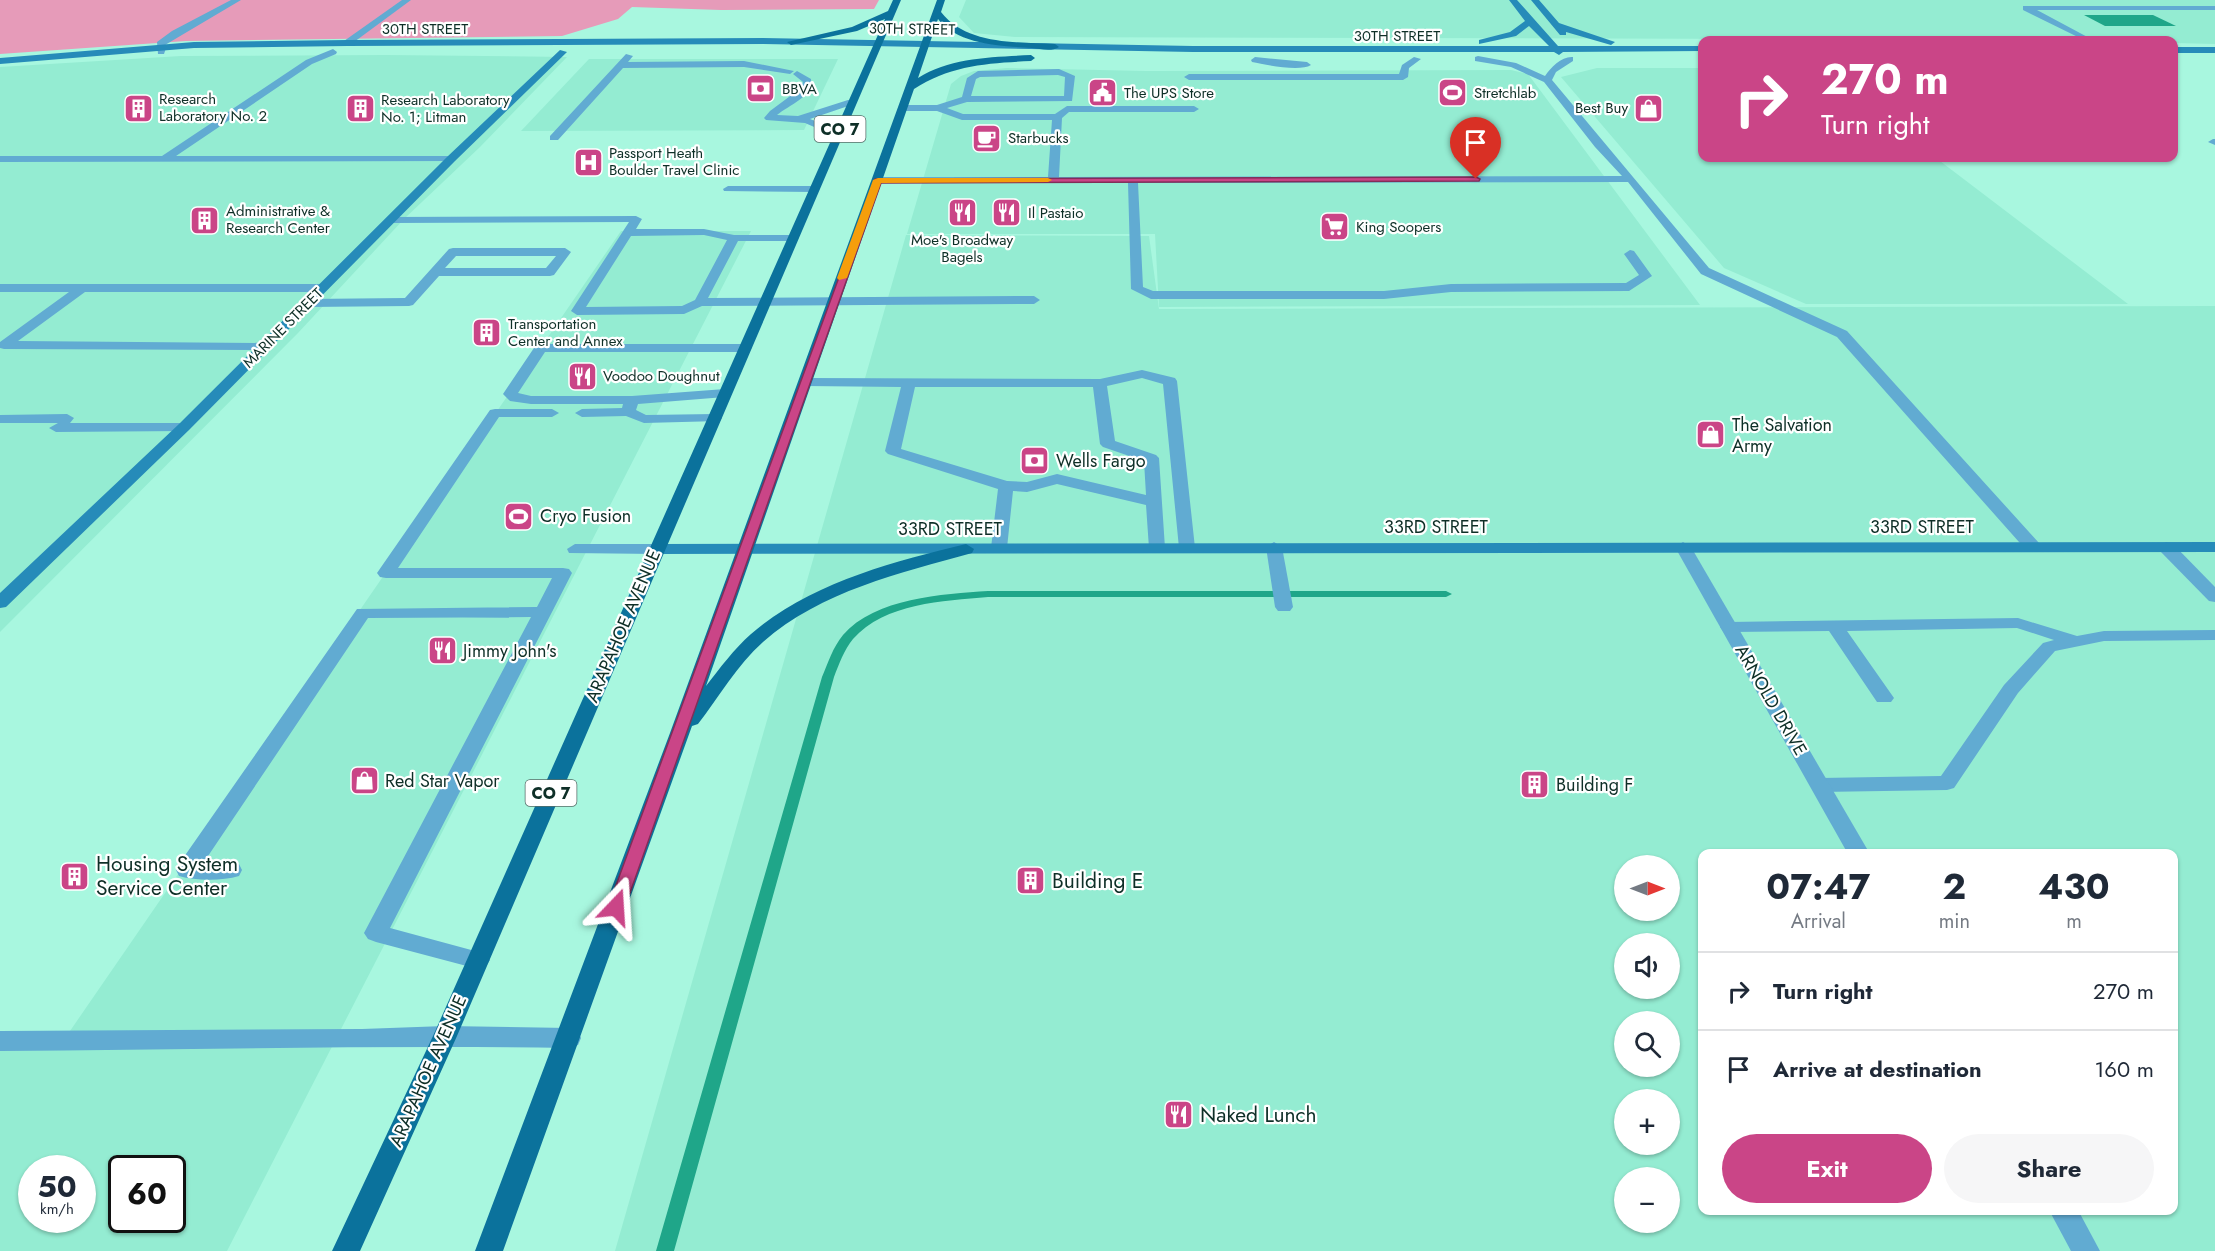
<!DOCTYPE html>
<meta charset="utf-8">
<style>
body{margin:0;font-family:Jost,sans-serif;background:#f6f6f7;color:#1f2937;height:100vh;display:flex;flex-direction:column;font-size:22px;white-space:nowrap}
*{box-sizing:border-box;margin:0}
p{font-size:20px;color:#747a83}
.icon{flex:none;width:33px;height:33px;fill:none;stroke:currentColor;stroke-width:2;stroke-linecap:round;stroke-linejoin:round}
.map{position:relative;flex:1;overflow:hidden}
.sheet{position:absolute;left:1698px;top:849px;width:480px;height:366px;display:flex;flex-direction:column;background:#fff;border-radius:12px;box-shadow:0 2px 4px #0004}
.sheet>*{flex:none}
.banner{position:absolute;left:1698px;top:36px;width:480px;height:126px;border-radius:12px;box-shadow:0 2px 4px #0004;background:#ca4587;color:#fff;overflow:hidden}
.needle{width:39px;rotate:90deg}
.buttons{position:absolute;left:1614px;top:855px;display:grid;gap:12px}
.buttons a{display:grid;place-items:center;width:66px;height:66px;border-radius:50%;background:#fff;box-shadow:0 2px 4px #0004;font-size:30px}
.speed{position:absolute;left:18px;top:1155px;display:flex;gap:12px;font-size:30px;font-weight:700;text-align:center}
.speed>*{display:grid;place-content:center;width:78px;height:78px;border-radius:50%;background:#fff;box-shadow:0 2px 4px #0004;line-height:1}
.speed small{font-size:15px;font-weight:400}
.speed .limit{border:3px solid #111;border-radius:9px;background:#fff;color:#111}
.pin{position:absolute;display:grid;place-items:center;width:51px;height:51px;color:#fff;margin:-62px -26px;border-radius:50% 50% 50% 0;rotate:-45deg;box-shadow:0 0 6px #0007}
.pin .icon{rotate:45deg}
.me{position:absolute;width:66px;margin:-33px;rotate:20deg;stroke-linejoin:round;filter:drop-shadow(0 0 4px #0008)}
.turn{display:flex;align-items:center;gap:21px;height:126px;padding:0 24px;font-size:27px}
.turn .icon{width:78px;height:78px;stroke-width:2.5}
.turn b{display:block;font-size:42px;line-height:51px}
.eta{display:flex;justify-content:space-evenly;align-items:center;height:102px;text-align:center}
.eta b{font-size:36px;font-weight:700;line-height:42px}
.primary-button{display:flex;gap:12px;margin-top:auto;padding:12px 24px}
.primary-button a{flex:1;height:69px;border-radius:36px;background:#ca4587;color:#fff;font-size:24px;font-weight:700;line-height:69px;text-align:center}
.primary-button a+a{background:#f6f6f7;color:#1f2937}
ul{padding:0;list-style:none}
li{display:flex;align-items:center;gap:18px;height:78px;padding:0 24px;border-top:2px solid #e0e1e3}
li div{flex:1}
li b{display:block;font-size:22px}
li em{font-style:normal}
.map>svg:first-child{display:block}
.built{fill:#94ecd2;fill-rule:evenodd}
.green{fill:#e69bb9}
.water{fill:#1fa689}
.lines{fill:none;stroke-linecap:round;stroke-linejoin:round}
.stream{fill:#1fa689;fill-rule:evenodd}
.lane{fill:#61abd2;fill-rule:evenodd}
.street{fill:#61abd2;fill-rule:evenodd}
.secondary{fill:#268bb9;fill-rule:evenodd}
.primary{fill:#0b729c;fill-rule:evenodd}
.route{fill:#ca4587;stroke:#832d58;stroke-width:1.5}
.slow{fill:#f59e0b}
.labels{text-anchor:middle;stroke-width:4.5;stroke-linejoin:round;paint-order:stroke}
.far-street-label{font-size:15px;fill:#0e2f27;stroke:#fff}
.far-poi-label{font-size:15px;fill:#0e2f27;stroke:#fff;text-anchor:start}
.shield{fill:#fff;stroke:#566d68;stroke-width:1.5}
.shield-label{font-size:16px;font-weight:bold;fill:#0e2f27}
.poi-label{font-size:18px;fill:#0e2f27;stroke:#fff;text-anchor:start}
.street-label{font-size:18px;fill:#0e2f27;stroke:#fff}
.near-poi-label{font-size:21px;fill:#0e2f27;stroke:#fff;text-anchor:start}
</style>
<div class="map">
<svg width="2215" height="1251" viewBox="0 0 2215 1251">
<rect width="100%" height="100%" fill="#a8f7df"/>
<g class="built">
<path d="M966 0H2215V44L2174 43V40L1015 37 974 33 959 17Z"/>
<path d="M386 55 567 57 480 147 404 219 298 333 0 632V67L181 56Z"/>
<path d="M589 59H838L804 130 521 131Z"/>
<path d="M1007 68 1146 71 1511 70 1528 74 1700 305 1159 307 1155 234H907L951 84 961 76 974 71Z"/>
<path d="M1597 68H1702V158H1936L2128 304H1806L1724 268 1561 77Z"/>
<path d="M621 231H751L227 1251H0V1032L70 1031ZM32 1168H82V1220H32ZM122 1168H172V1220H122Z"/>
<path d="M906 235 1149 236 1159 309 2215 306V1251H615ZM1702 854H2174V1210H1702ZM1624 866H1670V910H1624ZM1624 944H1670V988H1624ZM1624 1022H1670V1066H1624ZM1624 1100H1670V1144H1624ZM1624 1178H1670V1222H1624Z"/>
</g>
<path class="green" d="M0 0H879L874 9 721 10 632 7 618 19 562 36 186 41 0 54Z"/>
<path class="water" d="M2084 15H2153L2176 26H2105Z"/>
<g class="lines">
<path class="stream" d="M988 591H1446L1452 594 1446 597H988C943 601 885 603 853 639 844 650 839 664 834 677L674 1251H656L822 677C828 663 833 647 843 635 875 598 943 594 988 591Z"/>
<g class="lane">
<path d="M231 0H241L165 45 166 48 164 54H158L157 42 172 31Z"/>
<path d="M402 0H411L350 45H344V41Z"/>
<path d="M2026 6H2215V10H2037L2093 40H2084L2023 10V6Z"/>
<path d="M333 49 337 52 336 54 312 64 176 156H451L455 157V161L0 162V156H162L306 60Z"/>
<path d="M626 54 633 56 628 62 744 61 794 71 790 74 744 67 623 68 558 140H550V136Z"/>
<path d="M1478 56 1516 63 1545 76C1551 67 1562 56 1573 57V61L1556 72 1552 80 1709 268 1847 331 2039 543 2041 547 2039 551H2027L1837 337 1701 274 1628 182 1138 183 1143 287 1153 291H1384L1451 284 1626 283 1639 275 1624 254 1630 250 1634 251 1652 276 1629 291 1451 292 1384 299H1151L1131 289 1128 183H877L872 180 877 177H1048L1052 120H962L937 111H904L899 108 904 105H937L962 97 967 78 978 71 1059 69 1075 76 1072 101 967 102 947 108 963 114H1055L1067 106H1194L1199 109 1194 112H1069L1062 118 1059 177 1622 176 1595 147 1544 82 1511 67 1475 61V57ZM1058 75 1065 77 1064 96H971L976 79 980 77Z"/>
<path d="M1255 57 1307 62 1311 65C1300 72 1266 65 1252 62L1251 60Z"/>
<path d="M1414 57 1421 59 1409 68 1408 77 1403 80H1189L1184 77 1189 74H1399L1402 65Z"/>
<path d="M797 71 811 79C813 97 789 105 777 115L798 116 848 100H854V104L810 119 843 132V136H835L805 123 766 120 764 118 770 111 801 88 803 82 793 74Z"/>
<path d="M2213 139H2215V145L2208 142Z"/>
<path d="M728 186H815L820 189 815 192 724 191 723 189Z"/>
<path d="M636 216 642 219 636 229H704L734 235H793L799 238 793 241H738L708 298 1034 296 1040 300 1034 304 702 306 684 314 577 315 571 311 629 222 391 223 385 220 391 217ZM704 235 727 240 695 300 682 306 586 307 631 236Z"/>
<path d="M453 248H565L571 252 554 275 550 276H439L413 305 409 306 308 307 302 303 308 299 405 298 449 249ZM456 256H556L546 268H445Z"/>
<path d="M0 284H323L329 288 323 292H85L18 341 271 343 273 346 271 349 266 350 4 349 0 348V342L69 292H0Z"/>
<path d="M541 344H745L752 348 745 352H545L518 393 531 396H632L725 389 732 393 725 397 638 404 636 410 646 415 715 414 722 418 720 421 644 423 626 416 582 417 575 413 582 409 622 408 623 404H531L510 401 503 394 536 345Z"/>
<path d="M1142 370 1175 378 1177 381 1195 548 1193 552H1181L1179 548 1163 384 1142 378 1107 386 1115 441 1156 455 1159 458 1165 548 1163 552H1151L1149 548 1146 505 1057 484 1027 492 1013 491 1007 548 999 553 991 548 998 489 888 454 885 451 901 387 806 386 799 382 806 378 1100 379ZM915 387H1093L1100 444 1103 447 1144 461 1146 495 1057 474 1027 482 1007 481 901 449Z"/>
<path d="M495 409H552L559 413 552 417H499L398 568H563L569 569 572 573 390 928 486 954 490 960 486 966 478 969 376 942 368 939 364 933 531 617 368 618 204 862 239 864 242 870 239 876C222 881 196 881 179 876L176 870 179 864 357 609 537 607 552 578H386L380 577 377 573 490 410Z"/>
<path d="M67 414 74 418 70 423H184L191 427 184 431 56 432 49 428 58 423H0V415Z"/>
<path d="M1274 542 1282 547 1293 607 1290 611H1278L1275 607 1266 547Z"/>
<path d="M2166 542 2172 543 2215 587V602L2209 601 2160 551 2158 547Z"/>
<path d="M575 544H657L665 549 657 554 569 553 567 549Z"/>
<path d="M2018 618 2077 636 2104 631 2215 630V640L2104 641 2055 651 2018 693 1954 788 1947 790 1820 792 1813 790 1810 785 1813 780 1820 778 1941 776 2004 685 2043 643 2054 640 2017 628 1847 631 1894 698 1891 702H1877L1829 631 1729 632 1723 631 1720 627 1723 623 1729 622Z"/>
<path d="M445 1026 569 1028 578 1031 581 1038 578 1045 569 1048C379 1045 190 1050 0 1051V1031L362 1029Z"/>
</g>
<g class="street">
<path d="M1683 542 1691 547 1870 854H1848L1675 547Z"/>
<path d="M2049 1210H2078L2100 1251H2071Z"/>
</g>
<g class="secondary">
<path d="M1509 0H1517L1558 46H1702V51L1563 52 1559 55 1554 52H1193L763 44 347 46 194 48 0 64V58L194 42 347 40 763 38 1193 46H1549L1529 26 1516 36 1479 44V40L1510 32 1525 21Z"/>
<path d="M1531 0H1539L1559 23 1615 42 1611 45 1566 32V35H1560Z"/>
<rect x="2174" y="47" width="41" height="6"/>
<path d="M560 50 567 52 455 161 189 430 6 607 0 608V593L179 424 447 157Z"/>
<path d="M2215 542V552L657 554 649 549 657 544Z"/>
</g>
<g class="primary">
<path d="M893 0H901L457 1036 360 1251H332L433 1036 885 19 857 31 791 45 787 42 852 27 888 11Z"/>
<path d="M937 0H945L941 12C966 45 1017 42 1055 44L1059 47C1052 52 1040 49 1032 48 1002 46 958 45 938 19L918 78C951 57 993 57 1031 55L1035 58 1031 61C988 63 951 65 914 89L706 686C720 668 734 649 751 634 810 583 892 562 966 544L974 549 972 553C900 573 821 591 763 642 737 665 719 697 698 724L692 726 503 1251H475L670 733Z"/>
</g>
</g>
<path class="route" d="M1476 177 1480 179 1479 181 881 183 625 907 623 912 616 913 610 912 608 907 875 179Z"/>
<path class="slow" d="M878 178H1048L1052 180 1048 182 881 183 847 278 839 280 837 278 873 180Z"/>
<defs>
<symbol id="bank-square" viewBox="-11 -11 22 22"><rect x="-9" y="-9" width="18" height="18" rx="4" fill="#ca4587" stroke="#fff"/><path d="M-6-4H6V4H-6ZM0-2.3a2.3 2.3 0 1 0 0 4.6a2.3 2.3 0 1 0 0-4.6Z" fill="#fff"/></symbol>
<symbol id="civic-square" viewBox="-11 -11 22 22"><rect x="-9" y="-9" width="18" height="18" rx="4" fill="#ca4587" stroke="#fff"/><path d="M-.6-6.5H3V-4.5H.6V-3L4-1V1h2V6H-6V1h2V-1L-.6-3ZM-1.2 2.5V6h2.4V2.5Z" fill="#fff"/></symbol>
<symbol id="stadium-square" viewBox="-11 -11 22 22"><rect x="-9" y="-9" width="18" height="18" rx="4" fill="#ca4587" stroke="#fff"/><path d="M0-5a6.5 5 0 1 0 0 10a6.5 5 0 1 0 0-10ZM-3.5-1.8h7v3.6h-7Z" fill="#fff"/></symbol>
<symbol id="building-square" viewBox="-11 -11 22 22"><rect x="-9" y="-9" width="18" height="18" rx="4" fill="#ca4587" stroke="#fff"/><path d="M-4-6H4V6H1V3H-1V6H-4ZM-2.5-4.3h1.7v1.8h-1.7ZM.8-4.3h1.7v1.8H.8ZM-2.5-1h1.7V.8h-1.7ZM.8-1h1.7V.8H.8Z" fill="#fff"/></symbol>
<symbol id="shop-square" viewBox="-11 -11 22 22"><rect x="-9" y="-9" width="18" height="18" rx="4" fill="#ca4587" stroke="#fff"/><path d="M-5-2.5h2.3a2.7 3.5 0 0 1 5.4 0H5L5.5 6h-11ZM-1.5-2.5h3a1.5 2.3 0 0 0-3 0Z" fill="#fff"/></symbol>
<symbol id="cafe-square" viewBox="-11 -11 22 22"><rect x="-9" y="-9" width="18" height="18" rx="4" fill="#ca4587" stroke="#fff"/><path d="M-5.5-4.5H6V0H3Q3 3.5 0 3.5H-2.5Q-5.5 3.5-5.5 0ZM3-3.2v2h1.7v-2ZM-6 4.5H4V6H-6Z" fill="#fff"/></symbol>
<symbol id="hospital-square" viewBox="-11 -11 22 22"><rect x="-9" y="-9" width="18" height="18" rx="4" fill="#ca4587" stroke="#fff"/><path d="M-5-5h3v3.5h4V-5h3V5h-3V1.5h-4V5h-3Z" fill="#fff"/></symbol>
<symbol id="restaurant-square" viewBox="-11 -11 22 22"><rect x="-9" y="-9" width="18" height="18" rx="4" fill="#ca4587" stroke="#fff"/><path d="M-5-6h1v4h1v-4h1v4h1v-4h1v5L-1.5 .5V6h-2V.5L-5-1ZM5-6V6H3V1.5H1.5Q1.5-4 5-6Z" fill="#fff"/></symbol>
<symbol id="supermarket-square" viewBox="-11 -11 22 22"><rect x="-9" y="-9" width="18" height="18" rx="4" fill="#ca4587" stroke="#fff"/><path d="M-6-5.5h2.5l.6 2H6L4.5 2H-2.5L-4.4-4H-6ZM-1.5 3.2a1.3 1.3 0 1 0 .1 0ZM3 3.2a1.3 1.3 0 1 0 .1 0Z" fill="#fff"/></symbol>
</defs>
<g fill-rule="evenodd">
<use href="#bank-square" x="744" y="72" width="33" height="33"/>
<use href="#civic-square" x="1086" y="76" width="33" height="33"/>
<use href="#stadium-square" x="1436" y="76" width="33" height="33"/>
<use href="#building-square" x="122" y="92" width="33" height="33"/>
<use href="#shop-square" x="1632" y="92" width="33" height="33"/>
<use href="#building-square" x="344" y="92" width="33" height="33"/>
<use href="#cafe-square" x="970" y="122" width="33" height="33"/>
<use href="#hospital-square" x="572" y="146" width="33" height="33"/>
<use href="#restaurant-square" x="946" y="196" width="33" height="33"/>
<use href="#restaurant-square" x="990" y="196" width="33" height="33"/>
<use href="#building-square" x="188" y="204" width="33" height="33"/>
<use href="#supermarket-square" x="1318" y="210" width="33" height="33"/>
<use href="#building-square" x="470" y="316" width="33" height="33"/>
<use href="#restaurant-square" x="566" y="360" width="33" height="33"/>
<use href="#shop-square" x="1694" y="418" width="33" height="33"/>
<use href="#bank-square" x="1018" y="444" width="33" height="33"/>
<use href="#stadium-square" x="502" y="500" width="33" height="33"/>
<use href="#restaurant-square" x="426" y="634" width="33" height="33"/>
<use href="#shop-square" x="348" y="764" width="33" height="33"/>
<use href="#building-square" x="1518" y="768" width="33" height="33"/>
<use href="#building-square" x="58" y="860" width="33" height="33"/>
<use href="#building-square" x="1014" y="864" width="33" height="33"/>
<use href="#restaurant-square" x="1162" y="1098" width="33" height="33"/>
</g>
<g class="labels">
<g class="far-street-label">
<text x="425" y="34">30TH STREET</text>
<text transform="translate(912 29) rotate(1)" y="5">30TH STREET</text>
<text x="1397" y="41">30TH STREET</text>
<text transform="translate(283 328) rotate(-45)" y="5">MARINE STREET</text>
</g>
<g class="far-poi-label">
<text x="782" y="94">BBVA</text>
<text x="1124" y="98">The UPS Store</text>
<text x="1474" y="98">Stretchlab</text>
<text x="159" y="104">Research<tspan x="159" dy="17">Laboratory No. 2</tspan></text>
<text x="381" y="105">Research Laboratory<tspan x="381" dy="17">No. 1; Litman</tspan></text>
<text x="1628" y="113" text-anchor="end">Best Buy</text>
<text x="1008" y="143">Starbucks</text>
<text x="609" y="158">Passport Heath<tspan x="609" dy="17">Boulder Travel Clinic</tspan></text>
<text x="226" y="216">Administrative &amp;<tspan x="226" dy="17">Research Center</tspan></text>
<text x="1028" y="218">Il Pastaio</text>
<text x="1356" y="232">King Soopers</text>
<text x="962" y="245" text-anchor="middle">Moe's Broadway<tspan x="962" dy="17">Bagels</tspan></text>
<text x="508" y="329">Transportation<tspan x="508" dy="17">Center and Annex</tspan></text>
<text x="603" y="381">Voodoo Doughnut</text>
</g>
<g class="shield">
<rect x="814.5" y="116" width="51" height="26" rx="4.5"/>
<rect x="525.5" y="780" width="51" height="26" rx="4.5"/>
</g>
<g class="shield-label">
<text x="840" y="135">CO 7</text>
<text x="551" y="799">CO 7</text>
</g>
<g class="poi-label">
<text x="1732" y="431">The Salvation<tspan x="1732" dy="21">Army</tspan></text>
<text x="1056" y="467">Wells Fargo</text>
<text x="540" y="522">Cryo Fusion</text>
<text x="463" y="657">Jimmy John's</text>
<text x="385" y="787">Red Star Vapor</text>
<text x="1556" y="791">Building F</text>
</g>
<g class="street-label">
<text x="1436" y="533">33RD STREET</text>
<text x="1922" y="533">33RD STREET</text>
<text x="950" y="535">33RD STREET</text>
<text transform="translate(623 626) rotate(-67)" y="6">ARAPAHOE AVENUE</text>
<text transform="translate(1771 700) rotate(60)" y="6">ARNOLD DRIVE</text>
<text transform="translate(428 1071) rotate(-66)" y="6">ARAPAHOE AVENUE</text>
</g>
<g class="near-poi-label">
<text x="96" y="871">Housing System<tspan x="96" dy="24">Service Center</tspan></text>
<text x="1052" y="888">Building E</text>
<text x="1200" y="1122">Naked Lunch</text>
</g>
</g>
</svg>
<div class="buttons">
<a><svg class="needle" viewBox="-14 -14 28 28"><path d="M0-13l5 13h-10z" fill="#e53935"/><path d="M0 13l5-13h-10z" fill="#747a83"/></svg></a>
<a><svg class="icon" aria-label="sound" viewBox="0 0 24 24"><path d="M4 9h4l5-4v14l-5-4H4zM17 9q2 3 0 6"/></svg></a>
<a><svg class="icon" aria-label="search" viewBox="0 0 24 24"><circle cx="10" cy="10" r="6"/><path d="M15 15l6 6"/></svg></a>
<a>+</a>
<a>−</a>
</div>
<div class="speed"><div>50<small>km/h</small></div><div class="limit">60</div></div>
<div class="pin" style="left:1476px;top:179px;background:#d93025"><svg class="icon" aria-label="arrive" viewBox="0 0 24 24"><path d="M6 21V4h12l-3 4 3 4H6"/></svg></div>
<svg class="me" style="left:616px;top:907px" viewBox="-20 -20 40 40"><path d="M0-17L14 15 0 8-14 15z" fill="#ca4587" stroke="#fff" stroke-width="4"/></svg>
<div class="banner">
<div class="turn"><svg class="icon" aria-label="right" viewBox="0 0 24 24"><path d="M7 20v-9h11M14 6l5 5-5 5"/></svg><div><b>270 m</b>Turn right</div></div>
</div>
<section class="sheet">
<div class="eta">
<div><b>07:47</b><p>Arrival</p></div>
<div><b>2</b><p>min</p></div>
<div><b>430</b><p>m</p></div>
</div>
<ul>
<li><svg class="icon" aria-label="right" viewBox="0 0 24 24"><path d="M7 20v-9h11M14 6l5 5-5 5"/></svg><div><b>Turn right</b></div><em>270 m</em></li>
<li><svg class="icon" aria-label="arrive" viewBox="0 0 24 24"><path d="M6 21V4h12l-3 4 3 4H6"/></svg><div><b>Arrive at destination</b></div><em>160 m</em></li>
</ul>
<div class="primary-button"><a>Exit</a><a>Share</a></div>
</section>
</div>
